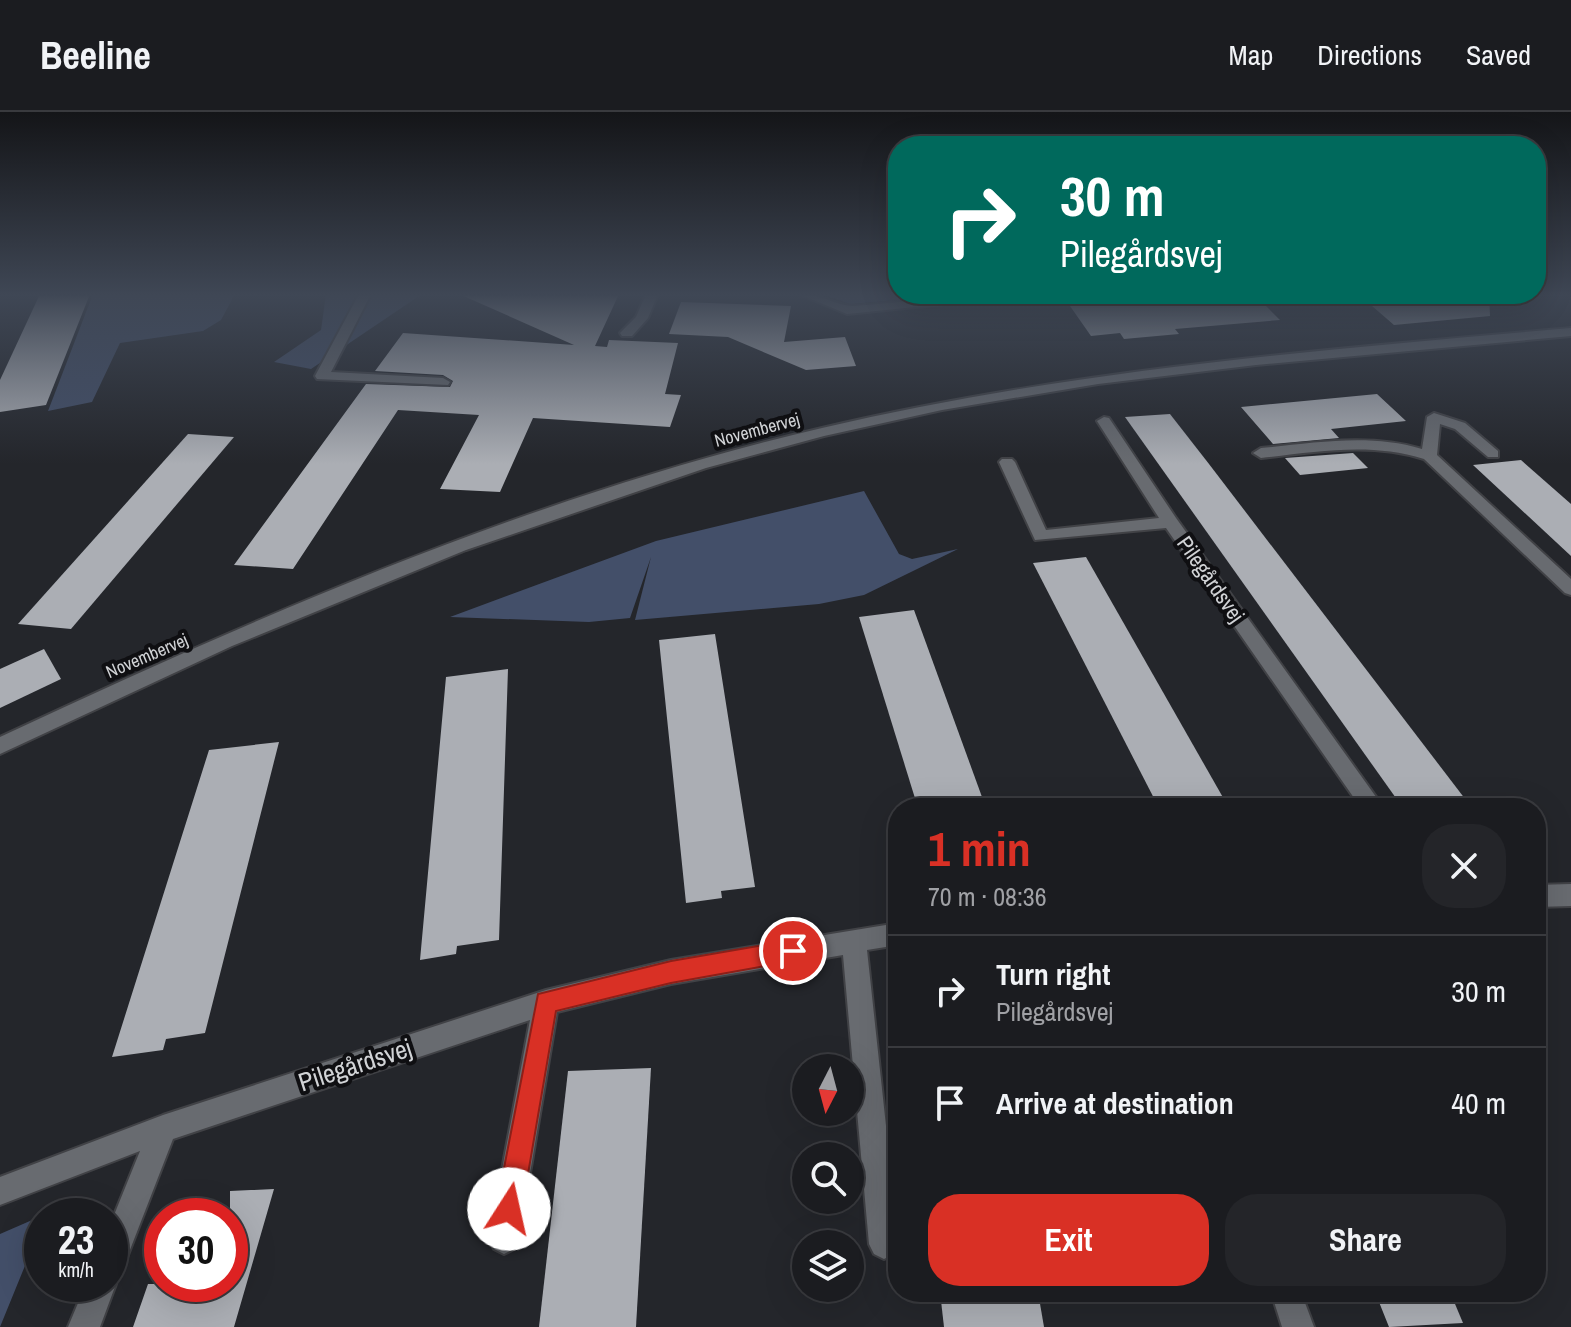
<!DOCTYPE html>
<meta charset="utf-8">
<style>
body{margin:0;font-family:"Archivo Narrow",sans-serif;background:#242529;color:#f1f3f6;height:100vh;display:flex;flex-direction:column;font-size:30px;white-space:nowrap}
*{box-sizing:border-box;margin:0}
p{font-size:26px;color:#a0a1a5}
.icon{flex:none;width:44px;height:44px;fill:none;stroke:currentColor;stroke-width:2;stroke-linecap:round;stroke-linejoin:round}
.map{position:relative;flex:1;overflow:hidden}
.panel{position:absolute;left:888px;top:686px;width:658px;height:504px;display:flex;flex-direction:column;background:#1b1c20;border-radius:32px;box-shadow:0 8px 32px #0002,0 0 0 2px #393a3e}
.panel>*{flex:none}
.guide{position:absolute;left:888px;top:24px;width:658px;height:168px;border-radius:32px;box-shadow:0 8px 32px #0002,0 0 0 2px #393a3e;background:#00695c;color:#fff;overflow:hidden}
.needle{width:52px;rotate:186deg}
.fabs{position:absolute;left:792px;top:942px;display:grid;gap:16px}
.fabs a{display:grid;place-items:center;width:72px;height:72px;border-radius:50%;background:#1b1c20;box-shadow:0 8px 32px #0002,0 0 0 2px #393a3e;font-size:40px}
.speed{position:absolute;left:24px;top:1086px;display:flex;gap:16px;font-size:40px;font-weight:700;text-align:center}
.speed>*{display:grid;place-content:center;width:104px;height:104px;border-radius:50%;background:#1b1c20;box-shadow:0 8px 32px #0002,0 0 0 2px #393a3e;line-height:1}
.speed small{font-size:20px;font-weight:400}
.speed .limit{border:12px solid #d22;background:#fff;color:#111}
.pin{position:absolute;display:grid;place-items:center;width:68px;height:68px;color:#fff;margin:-34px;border:4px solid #fff;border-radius:50%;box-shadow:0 2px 8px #0007}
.me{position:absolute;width:88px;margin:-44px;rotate:10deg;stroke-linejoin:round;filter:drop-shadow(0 0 6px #0008)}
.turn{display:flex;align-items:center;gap:28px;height:168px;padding:0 40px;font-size:36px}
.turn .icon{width:104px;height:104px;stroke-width:2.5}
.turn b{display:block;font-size:56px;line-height:68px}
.round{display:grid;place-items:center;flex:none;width:84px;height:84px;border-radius:32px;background:#242529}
.headline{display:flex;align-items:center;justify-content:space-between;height:136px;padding:0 40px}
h1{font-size:48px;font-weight:700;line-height:60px;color:#d93025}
.button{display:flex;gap:16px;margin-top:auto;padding:16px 40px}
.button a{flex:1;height:92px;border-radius:32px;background:#d93025;color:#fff;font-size:32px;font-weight:700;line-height:92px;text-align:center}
.button a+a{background:#242529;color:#f1f3f6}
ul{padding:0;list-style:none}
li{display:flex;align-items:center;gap:24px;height:112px;padding:0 40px;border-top:2px solid #393a3e}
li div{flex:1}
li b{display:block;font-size:30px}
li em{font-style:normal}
header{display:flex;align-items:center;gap:48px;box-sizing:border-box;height:112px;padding:0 40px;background:#1b1c20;border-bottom:2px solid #393a3e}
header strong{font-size:38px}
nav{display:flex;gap:44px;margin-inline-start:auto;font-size:28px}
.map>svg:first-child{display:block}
.green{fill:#434f69}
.building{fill:#abaeb4}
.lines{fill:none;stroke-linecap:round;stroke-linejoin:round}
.minor-casing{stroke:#414246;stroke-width:4}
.minor{fill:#686b70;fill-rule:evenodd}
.route{fill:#d93025;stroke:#8d1f18;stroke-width:2}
.labels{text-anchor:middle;stroke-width:8;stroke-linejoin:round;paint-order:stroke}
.far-street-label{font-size:18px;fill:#d1d3d6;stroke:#0f0f12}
.street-label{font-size:22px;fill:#d1d3d6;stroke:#0f0f12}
.near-street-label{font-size:26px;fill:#d1d3d6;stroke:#0f0f12}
</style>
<header>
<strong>Beeline</strong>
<nav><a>Map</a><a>Directions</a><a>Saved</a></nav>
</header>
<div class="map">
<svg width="1571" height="1215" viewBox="0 0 1571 1215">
<rect width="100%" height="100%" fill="#24262b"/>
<g class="green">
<path d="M93 182H235L221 208 203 219 120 231 92 290 48 299Z"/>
<path d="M326 182H422L311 257 274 250 321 218Z"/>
<path d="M822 182H962L850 192Z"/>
<path d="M864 379 899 442 912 447 958 437 864 483 819 492 635 508 651 445 630 506 589 510 450 505 656 429Z"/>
<path d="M46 1102 42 1104V1112L0 1215V1122Z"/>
</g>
<g class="building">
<path d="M40 182H90L46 293 0 300V268Z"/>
<path d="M459 182H619L595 234 607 235 609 228 678 231 665 282 681 283 670 315 533 306 500 380 440 377 479 303 398 298 293 457 234 453 366 272 450 275 453 269 443 263 375 259 403 221 574 233Z"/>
<path d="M1164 182H1254L1280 208 1175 217 1179 222 1124 227 1120 221 1091 224 1070 194 1168 187Z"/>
<path d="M1367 182H1489L1490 204 1394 213 1364 187 1372 186Z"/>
<path d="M681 190 791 194 784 230 845 225 856 254 806 258 728 225 669 222Z"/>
<path d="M1377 282 1406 309 1331 317 1339 326 1273 332 1241 295Z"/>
<path d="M1170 302 1209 352 1472 696H1403L1125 305Z"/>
<path d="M188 322 234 325 71 517 18 512Z"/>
<path d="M1353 341 1368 356 1300 363 1285 346Z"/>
<path d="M1521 348 1571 392V444L1473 353Z"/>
<path d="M1086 445 1229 696H1159L1033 451Z"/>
<path d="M914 498 986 696H918L859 505Z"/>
<path d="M715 522 755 775 721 779 722 786 686 791 659 528Z"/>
<path d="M44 537 61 567 0 596V557Z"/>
<path d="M508 557 499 828 457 834 456 842 420 848 446 565Z"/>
<path d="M279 630 205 921 166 927 163 938 112 945 209 638Z"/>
<path d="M651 956 636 1215H539L568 959Z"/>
<path d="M274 1077 234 1215H133L148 1172H230V1079Z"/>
<path d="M940 1180H1038L1044 1215H944Z"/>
<path d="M1375 1180H1450L1463 1211 1389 1215Z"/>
</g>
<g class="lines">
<defs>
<g id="minor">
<path d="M359 182H371L331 260 443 266 450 270 448 273 317 267 315 264Z"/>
<path d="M646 182H658L648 206 632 224H622L620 221 636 205Z"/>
<path d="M799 182C820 182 838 194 853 194 905 191 956 182 1008 182L1002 186 847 202Z"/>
<path d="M1571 216V224L1256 253 1098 272 942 298 824 324 706 356 466 438 232 534 0 642V625C265 501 536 383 822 316 1068 258 1320 238 1571 216Z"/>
<path d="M1434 301 1465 311 1498 339V345H1488L1455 317 1440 312 1437 343 1571 467V483L1565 481 1424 347C1369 330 1317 340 1261 346L1253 341 1261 336C1315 331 1369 321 1422 337L1427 305Z"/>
<path d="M1104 305 1109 306 1176 406 1384 696H1361L1166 416 1035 428 999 350 1002 347H1012L1015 350 1046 418 1159 406 1097 309Z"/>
<path d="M1571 772V794L1536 795V773Z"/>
<path d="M898 811V833L867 838 898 1125 894 1142 884 1147 874 1142 869 1132 843 843 671 872 557 900 519 1127 514 1137 504 1142 494 1137 489 1127 530 908 173 1027 121 1161 113 1164 116 1172 100 1215H68L86 1172H110V1113L140 1039 0 1093V1065L163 1003 546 878 671 848Z"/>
<path d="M1271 1180H1301L1314 1215H1282Z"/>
</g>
</defs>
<use href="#minor" class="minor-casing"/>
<use href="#minor" class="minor"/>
</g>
<linearGradient id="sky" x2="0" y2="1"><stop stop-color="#141518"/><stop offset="0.52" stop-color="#3f4755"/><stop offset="1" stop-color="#3f4755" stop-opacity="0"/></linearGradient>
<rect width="1571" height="352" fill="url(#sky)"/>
<path class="route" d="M793 828 801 831 804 839 801 846 793 849 671 871 556 899 522 1097 518 1106 509 1110 500 1106 496 1097 538 882 671 849Z"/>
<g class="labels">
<g class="far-street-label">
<text transform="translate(757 318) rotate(-15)" y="6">Novembervej</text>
<text transform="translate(147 544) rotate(-23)" y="6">Novembervej</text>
</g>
<g class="street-label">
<text transform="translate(1211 467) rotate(55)" y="8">Pilegårdsvej</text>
</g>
<g class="near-street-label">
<text transform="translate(355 953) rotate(-18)" y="9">Pilegårdsvej</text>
</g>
</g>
</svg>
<div class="fabs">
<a><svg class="needle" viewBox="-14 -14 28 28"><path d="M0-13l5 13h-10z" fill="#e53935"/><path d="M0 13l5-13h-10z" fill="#a0a1a5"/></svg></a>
<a><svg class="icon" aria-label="search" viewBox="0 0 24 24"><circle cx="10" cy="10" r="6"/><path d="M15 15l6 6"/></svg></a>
<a><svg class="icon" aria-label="layers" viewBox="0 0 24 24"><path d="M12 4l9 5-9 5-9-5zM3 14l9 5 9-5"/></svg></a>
</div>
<div class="speed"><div>23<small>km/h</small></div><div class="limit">30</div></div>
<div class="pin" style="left:793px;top:839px;background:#d93025"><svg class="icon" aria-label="arrive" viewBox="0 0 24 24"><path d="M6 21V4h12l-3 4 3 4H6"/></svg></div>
<svg class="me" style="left:509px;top:1097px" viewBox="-20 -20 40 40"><circle r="19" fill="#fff"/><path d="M0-13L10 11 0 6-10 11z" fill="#d93025"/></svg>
<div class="guide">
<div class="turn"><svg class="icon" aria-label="right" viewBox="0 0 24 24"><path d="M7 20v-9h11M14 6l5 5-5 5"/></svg><div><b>30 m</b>Pilegårdsvej</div></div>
</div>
<section class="panel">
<div class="headline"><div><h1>1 min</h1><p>70 m · 08:36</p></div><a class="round"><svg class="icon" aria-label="close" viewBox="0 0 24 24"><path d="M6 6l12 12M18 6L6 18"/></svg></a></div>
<ul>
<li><svg class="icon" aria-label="right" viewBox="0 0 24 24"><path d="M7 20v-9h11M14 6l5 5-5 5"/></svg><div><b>Turn right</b><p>Pilegårdsvej</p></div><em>30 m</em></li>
<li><svg class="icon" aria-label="arrive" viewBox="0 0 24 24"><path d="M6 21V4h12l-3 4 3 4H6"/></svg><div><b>Arrive at destination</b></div><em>40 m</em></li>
</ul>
<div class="button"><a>Exit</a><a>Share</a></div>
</section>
</div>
